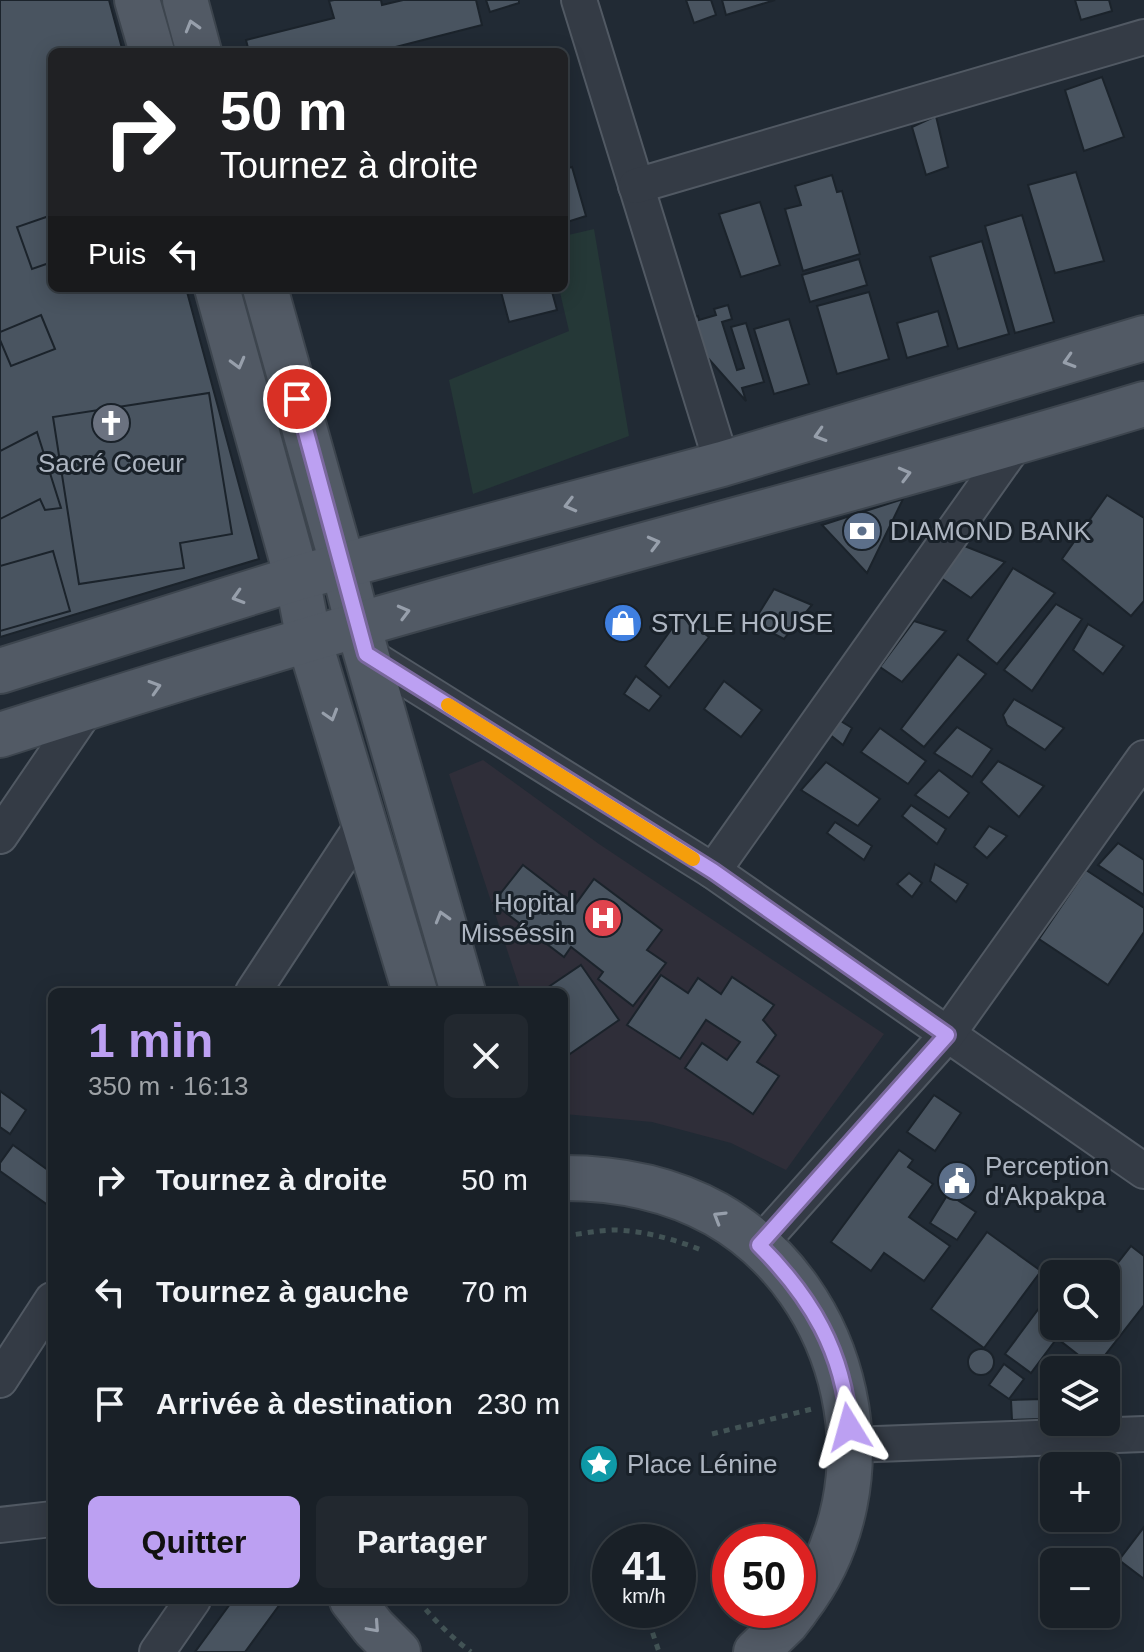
<!DOCTYPE html>
<html lang="fr">
<meta charset="utf-8">
<style>
body{margin:0;font-family:Arial,sans-serif;background:#22282f;color:#f1f3f6;height:100vh;display:flex;flex-direction:column;font-size:30px;white-space:nowrap}
*{box-sizing:border-box;margin:0}
p{font-size:26px;color:#9fa3a7}
.icon{flex:none;width:44px;height:44px;fill:none;stroke:currentColor;stroke-width:2;stroke-linecap:round;stroke-linejoin:round}
.map{position:relative;flex:1;overflow:hidden}
.details{position:absolute;left:48px;top:988px;width:520px;height:616px;display:flex;flex-direction:column;background:#192027;border-radius:12px;box-shadow:0 4px 20px #0003,0 0 0 2px #373e44}
.details>*{flex:none}
.guide{position:absolute;left:48px;top:48px;width:520px;height:244px;border-radius:12px;box-shadow:0 4px 20px #0003,0 0 0 2px #373e44;background:#202124;color:#fff;overflow:hidden}
.buttons{position:absolute;left:1040px;top:1260px;display:grid;gap:16px}
.buttons a{display:grid;place-items:center;width:80px;height:80px;border-radius:12px;background:#192027;box-shadow:0 4px 20px #0003,0 0 0 2px #373e44;font-size:40px}
.speed{position:absolute;left:592px;top:1524px;display:flex;gap:16px;font-size:40px;font-weight:700;text-align:center}
.speed>*{display:grid;place-content:center;width:104px;height:104px;border-radius:50%;background:#192027;box-shadow:0 4px 20px #0003,0 0 0 2px #373e44;line-height:1}
.speed small{font-size:20px;font-weight:400}
.speed .limit{border:12px solid #d22;background:#fff;color:#111}
.pin{position:absolute;display:grid;place-items:center;width:68px;height:68px;color:#fff;margin:-34px;border:4px solid #fff;border-radius:50%;box-shadow:0 2px 8px #0007}
.me{position:absolute;width:88px;margin:-44px;rotate:352deg;stroke-linejoin:round;filter:drop-shadow(0 0 6px #0008)}
.turn{display:flex;align-items:center;gap:28px;height:168px;padding:0 40px;font-size:36px}
.turn .icon{width:104px;height:104px;stroke-width:2.5}
.turn b{display:block;font-size:56px;line-height:68px}
.then{display:flex;align-items:center;height:76px;padding:0 40px;background:#0003;gap:16px;font-size:30px}
.round{display:grid;place-items:center;flex:none;width:84px;height:84px;border-radius:12px;background:#22282f}
.overview{display:flex;align-items:center;justify-content:space-between;height:136px;padding:0 40px}
h1{font-size:48px;font-weight:800;line-height:60px;color:#bca0f2}
.button{display:flex;gap:16px;margin-top:auto;padding:16px 40px}
.button a{flex:1;height:92px;border-radius:12px;background:#bca0f2;color:#111;font-size:32px;font-weight:800;line-height:92px;text-align:center}
.button a+a{background:#22282f;color:#f1f3f6}
ul{padding:0;list-style:none}
li{display:flex;align-items:center;gap:24px;height:112px;padding:0 40px}
li div{flex:1}
li b{display:block;font-size:30px}
li em{font-style:normal}
.map>svg:first-child{display:block}
.medical{fill:#2f2e39}
.green{fill:#253837}
.building{fill:#495460;stroke:#1b232b;stroke-width:2}
.lines{fill:none;stroke-linecap:round;stroke-linejoin:round}
.minor-casing{stroke:#515963;stroke-width:38}
.major-casing{stroke:#3d454e;stroke-width:48}
.path{stroke:#425355;stroke-width:5;stroke-dasharray:6 6;stroke-linecap:butt}
.minor{stroke:#343b45;stroke-width:34}
.major{stroke:#525a65;stroke-width:44}
.oneway{stroke:#979fab}
.route-casing{stroke:#7a689d;stroke-width:20}
.route{stroke:#bca0f2;stroke-width:14}
.slow{stroke:#f59e0b;stroke-width:14}
.labels{text-anchor:middle;stroke-width:6;stroke-linejoin:round;paint-order:stroke}
.poi-label{font-size:26px;fill:#aeb6c2;stroke:#192129;text-anchor:start}
</style>
<div class="map">
<svg width="1144" height="1652" viewBox="0 0 1144 1652">
<rect width="100%" height="100%" fill="#212a34"/>
<path class="medical" d="M483 760 599 844 884 1034 786 1170 731 1143 652 1122 564 1114V992H521L449 774Z"/>
<path class="green" d="M594 229 629 436 473 494 449 380 569 331 559 288H564V236Z"/>
<g class="building">
<path d="M0 0H109L123 52H52V288H186L259 559 0 637Z"/>
<path d="M334 0H381L382 5 403 0H476L482 25 376 52H249L246 40 334 18 329 1Z"/>
<path d="M486 0H519V3L490 12Z"/>
<path d="M686 0H711L716 15 694 23Z"/>
<path d="M722 0H775L726 15Z"/>
<path d="M1075 0H1109L1112 11 1081 20Z"/>
<path d="M1102 77 1124 137 1084 151 1065 90Z"/>
<path d="M936 116 948 167 926 175 912 127Z"/>
<path d="M572 167 586 216 564 223V169Z"/>
<path d="M1076 172 1104 261 1055 273 1028 185Z"/>
<path d="M832 175 837 192 842 191 860 254 803 271 785 209 801 205 795 186Z"/>
<path d="M760 202 780 265 741 277 719 214Z"/>
<path d="M52 215V262L32 269 17 227Z"/>
<path d="M1022 215 1054 322 1015 333 985 226Z"/>
<path d="M982 241 1009 334 958 349 930 257Z"/>
<path d="M859 259 867 285 810 302 802 275Z"/>
<path d="M500 288H551L557 310 509 322Z"/>
<path d="M869 292 889 359 837 374 817 306Z"/>
<path d="M728 305 732 319 722 322 737 370 744 368 731 327 746 323 764 382 742 388 746 401 676 322 698 316 699 320 716 315 714 309Z"/>
<path d="M938 311 948 346 907 358 897 323Z"/>
<path d="M41 315 55 349 11 366 0 340V332Z"/>
<path d="M789 319 809 384 774 394 754 329Z"/>
<path d="M209 393 232 534 180 543 184 568 79 584 53 417Z"/>
<path d="M37 432 61 508 45 510 40 499 0 519V451Z"/>
<path d="M1107 495 1144 518V601L1131 616 1062 559Z"/>
<path d="M903 499 867 573 822 525Z"/>
<path d="M962 545 1005 562 971 598 938 576Z"/>
<path d="M53 551 70 611 0 631V566Z"/>
<path d="M1013 568 1055 593 997 664 967 640Z"/>
<path d="M774 589 812 605 784 639 753 623Z"/>
<path d="M1056 604 1082 619 1032 691 1004 670Z"/>
<path d="M681 616 709 637 669 688 645 666Z"/>
<path d="M914 621 946 631 902 682 880 667Z"/>
<path d="M1088 624 1124 646 1103 674 1073 650Z"/>
<path d="M958 654 986 674 924 747 901 729Z"/>
<path d="M636 676 661 696 649 711 624 694Z"/>
<path d="M724 681 762 710 741 737 704 709Z"/>
<path d="M1014 699 1064 728 1045 750 1007 725 1003 715Z"/>
<path d="M839 720 852 728 843 745 829 734Z"/>
<path d="M957 727 992 749 972 777 934 753Z"/>
<path d="M880 728 926 761 908 784 861 752Z"/>
<path d="M998 761 1044 786 1019 817 981 782Z"/>
<path d="M826 762 880 799 858 826 801 790Z"/>
<path d="M939 770 969 793 949 818 915 795Z"/>
<path d="M911 805 946 829 937 844 902 816Z"/>
<path d="M835 822 872 846 864 860 827 833Z"/>
<path d="M989 826 1007 836 987 858 974 847Z"/>
<path d="M1118 843 1144 860V895L1098 865Z"/>
<path d="M935 864 968 884 956 902 930 881Z"/>
<path d="M523 865 575 905 594 879 662 930 647 950 666 963 633 1006 598 979 603 972 571 947 564 957 493 903Z"/>
<path d="M1086 870 1144 908V932L1108 985 1039 939Z"/>
<path d="M909 873 922 883 912 897 897 884Z"/>
<path d="M581 965 619 1020 564 1058V992H541Z"/>
<path d="M661 975 688 993 698 978 721 994 732 977 774 1005 763 1020 776 1035 757 1062 779 1076 753 1114 685 1068 702 1043 727 1060 740 1042 706 1020 680 1059 627 1025Z"/>
<path d="M0 1091 26 1110 10 1134 0 1127Z"/>
<path d="M934 1095 961 1113 935 1151 907 1132Z"/>
<path d="M13 1145 52 1173V1208L0 1171V1163Z"/>
<path d="M899 1150 913 1160 908 1167 933 1184 909 1217 950 1246 924 1281 884 1253 871 1271 831 1242Z"/>
<path d="M948 1194 976 1212 957 1240 930 1223Z"/>
<path d="M987 1232 1041 1271 984 1348 931 1309Z"/>
<path d="M1131 1246 1144 1256V1305L1095 1368 1058 1339 1068 1326H1106V1278Z"/>
<path d="M1054 1288V1326H1066L1031 1373 1005 1354Z"/>
<circle cx="981" cy="1362" r="13"/>
<path d="M1004 1364 1024 1379 1009 1399 989 1385Z"/>
<path d="M1043 1399V1419L1012 1420 1011 1400Z"/>
<path d="M1144 1527V1579L1119 1560Z"/>
<path d="M233 1600H283L245 1652H195Z"/>
</g>
<g class="lines">
<defs>
<g id="minor">
<path d="M579 0 722 464"/>
<path d="M636 186 1144 37"/>
<path d="M366 654 713 871 1144 1171"/>
<path d="M0 836 88 707"/>
<path d="M713 871 1016 443"/>
<path d="M253 992 364 823"/>
<path d="M759 1245 947 1035 1144 758"/>
<path d="M0 1380 52 1300"/>
<path d="M850 1445 1144 1434"/>
<path d="M0 1525 52 1519"/>
<path d="M157 1652 193 1600"/>
</g>
<g id="major">
<path d="M137 0 152 52"/>
<path d="M185 0 199 52"/>
<path d="M217 288 297 578 309 640 415 992"/>
<path d="M265 288 343 566 358 625 463 992"/>
<path d="M0 671 297 578 722 464 1144 338"/>
<path d="M0 735C119 697 238 660 358 625 620 549 884 483 1144 404"/>
<path d="M564 1178C618 1178 669 1188 716 1214 851 1291 894 1483 798 1607"/>
<path d="M352 1600 374 1628 398 1652"/>
<path d="M756 1652 786 1623 796 1610"/>
</g>
</defs>
<use href="#minor" class="minor-casing"/>
<use href="#major" class="major-casing"/>
<g class="path">
<path d="M564 1236C581 1234 599 1230 616 1230 646 1231 676 1240 704 1251"/>
<path d="M712 1434 812 1409"/>
<path d="M418 1600C434 1620 451 1637 471 1652"/>
<path d="M645 1610 659 1652"/>
</g>
<use href="#minor" class="minor"/>
<use href="#major" class="major"/>
</g>
<defs><path id="oneway-chevron" d="M-2-3.5L2.5 0L-2 3.5" fill="none" stroke-width="1.6" stroke-linecap="round" stroke-linejoin="round" transform="scale(2)"/></defs>
<g class="oneway">
<use href="#oneway-chevron" transform="translate(192 26) rotate(-106)"/>
<use href="#oneway-chevron" transform="translate(1069 361) rotate(163)"/>
<use href="#oneway-chevron" transform="translate(238 363) rotate(75)"/>
<use href="#oneway-chevron" transform="translate(820 435) rotate(163)"/>
<use href="#oneway-chevron" transform="translate(905 474) rotate(-15)"/>
<use href="#oneway-chevron" transform="translate(570 505) rotate(165)"/>
<use href="#oneway-chevron" transform="translate(654 543) rotate(-15)"/>
<use href="#oneway-chevron" transform="translate(238 597) rotate(163)"/>
<use href="#oneway-chevron" transform="translate(404 612) rotate(-15)"/>
<use href="#oneway-chevron" transform="translate(155 687) rotate(-17)"/>
<use href="#oneway-chevron" transform="translate(331 715) rotate(73)"/>
<use href="#oneway-chevron" transform="translate(442 917) rotate(-106)"/>
<use href="#oneway-chevron" transform="translate(719 1217) rotate(-149)"/>
<use href="#oneway-chevron" transform="translate(374 1627) rotate(48)"/>
</g>
<g class="lines">
<defs>
<path id="route" d="M297 399 366 654 713 871 947 1035 759 1245C811 1297 844 1352 849 1427"/>
</defs>
<use href="#route" class="route-casing"/>
<use href="#route" class="route"/>
<path class="slow" d="M448 705 693 859"/>
</g>
<defs>
<symbol id="church-disc" viewBox="-11 -11 22 22"><circle r="9.5" fill="#6b7280" stroke="#192129"/><path d="M-1.2-6h2.4v3.5h3.3v2.4h-3.3V6h-2.4V-.1h-3.3v-2.4h3.3Z" fill="#fff"/></symbol>
<symbol id="bank-disc" viewBox="-11 -11 22 22"><circle r="9.5" fill="#5c6f8a" stroke="#192129"/><path d="M-6-4H6V4H-6ZM0-2.3a2.3 2.3 0 1 0 0 4.6a2.3 2.3 0 1 0 0-4.6Z" fill="#fff"/></symbol>
<symbol id="shop-disc" viewBox="-11 -11 22 22"><circle r="9.5" fill="#3f7fe0" stroke="#192129"/><path d="M-5-2.5h2.3a2.7 3.5 0 0 1 5.4 0H5L5.5 6h-11ZM-1.5-2.5h3a1.5 2.3 0 0 0-3 0Z" fill="#fff"/></symbol>
<symbol id="hospital-disc" viewBox="-11 -11 22 22"><circle r="9.5" fill="#e0444e" stroke="#192129"/><path d="M-5-5h3v3.5h4V-5h3V5h-3V1.5h-4V5h-3Z" fill="#fff"/></symbol>
<symbol id="civic-disc" viewBox="-11 -11 22 22"><circle r="9.5" fill="#5c6f8a" stroke="#192129"/><path d="M-.6-6.5H3V-4.5H.6V-3L4-1V1h2V6H-6V1h2V-1L-.6-3ZM-1.2 2.5V6h2.4V2.5Z" fill="#fff"/></symbol>
<symbol id="sight-disc" viewBox="-11 -11 22 22"><circle r="9.5" fill="#0f9aa8" stroke="#192129"/><path d="M0-6L1.8-2.2L6-1.7L2.9 1.2L3.7 5.4L0 3.3L-3.7 5.4L-2.9 1.2L-6-1.7L-1.8-2.2Z" fill="#fff"/></symbol>
</defs>
<g fill-rule="evenodd">
<use href="#church-disc" x="89" y="401" width="44" height="44"/>
<use href="#bank-disc" x="840" y="509" width="44" height="44"/>
<use href="#shop-disc" x="601" y="601" width="44" height="44"/>
<use href="#hospital-disc" x="581" y="896" width="44" height="44"/>
<use href="#civic-disc" x="935" y="1159" width="44" height="44"/>
<use href="#sight-disc" x="577" y="1442" width="44" height="44"/>
</g>
<g class="labels">
<g class="poi-label">
<text x="111" y="472" text-anchor="middle">Sacré Coeur</text>
<text x="890" y="540">DIAMOND BANK</text>
<text x="651" y="632">STYLE HOUSE</text>
<text x="575" y="912" text-anchor="end">Hopital<tspan x="575" dy="30">Misséssin</tspan></text>
<text x="985" y="1175">Perception<tspan x="985" dy="30">d'Akpakpa</tspan></text>
<text x="627" y="1473">Place Lénine</text>
</g>
</g>
</svg>
<div class="buttons">
<a><svg class="icon" aria-label="search" viewBox="0 0 24 24"><circle cx="10" cy="10" r="6"/><path d="M15 15l6 6"/></svg></a>
<a><svg class="icon" aria-label="layers" viewBox="0 0 24 24"><path d="M12 4l9 5-9 5-9-5zM3 14l9 5 9-5"/></svg></a>
<a>+</a>
<a>−</a>
</div>
<div class="speed"><div>41<small>km/h</small></div><div class="limit">50</div></div>
<div class="pin" style="left:297px;top:399px;background:#d93025"><svg class="icon" aria-label="arrive" viewBox="0 0 24 24"><path d="M6 21V4h12l-3 4 3 4H6"/></svg></div>
<svg class="me" style="left:849px;top:1427px" viewBox="-20 -20 40 40"><path d="M0-17L14 15 0 8-14 15z" fill="#bca0f2" stroke="#fff" stroke-width="4"/></svg>
<div class="guide">
<div class="turn"><svg class="icon" aria-label="right" viewBox="0 0 24 24"><path d="M7 20v-9h11M14 6l5 5-5 5"/></svg><div><b>50 m</b>Tournez à droite</div></div>
<div class="then">Puis<svg class="icon" aria-label="left" viewBox="0 0 24 24"><path d="M17 20v-9H6M10 6l-5 5 5 5"/></svg></div>
</div>
<section class="details">
<div class="overview"><div><h1>1 min</h1><p>350 m · 16:13</p></div><a class="round"><svg class="icon" aria-label="close" viewBox="0 0 24 24"><path d="M6 6l12 12M18 6L6 18"/></svg></a></div>
<ul>
<li><svg class="icon" aria-label="right" viewBox="0 0 24 24"><path d="M7 20v-9h11M14 6l5 5-5 5"/></svg><div><b>Tournez à droite</b></div><em>50 m</em></li>
<li><svg class="icon" aria-label="left" viewBox="0 0 24 24"><path d="M17 20v-9H6M10 6l-5 5 5 5"/></svg><div><b>Tournez à gauche</b></div><em>70 m</em></li>
<li><svg class="icon" aria-label="arrive" viewBox="0 0 24 24"><path d="M6 21V4h12l-3 4 3 4H6"/></svg><div><b>Arrivée à destination</b></div><em>230 m</em></li>
</ul>
<div class="button"><a>Quitter</a><a>Partager</a></div>
</section>
</div>
